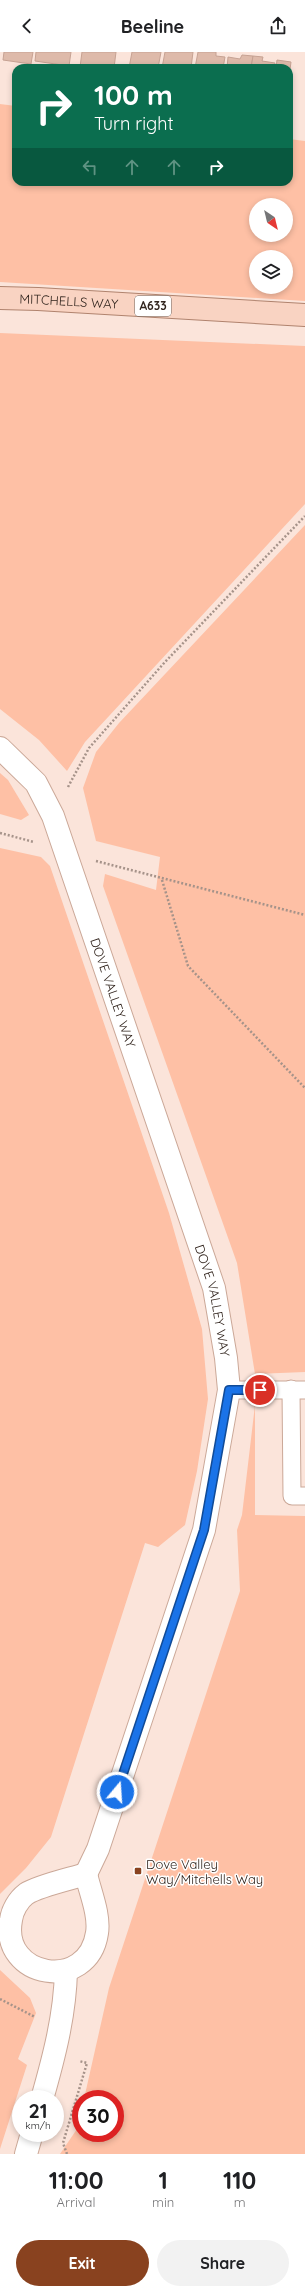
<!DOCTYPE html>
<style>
body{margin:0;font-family:Quicksand,sans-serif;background:#f2f2f2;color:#202124;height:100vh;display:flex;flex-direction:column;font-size:15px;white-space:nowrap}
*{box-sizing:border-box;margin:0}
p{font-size:13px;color:#757577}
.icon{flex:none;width:22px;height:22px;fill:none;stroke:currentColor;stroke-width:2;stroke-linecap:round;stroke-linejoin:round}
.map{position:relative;height:2102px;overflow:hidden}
.side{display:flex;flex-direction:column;background:#fff;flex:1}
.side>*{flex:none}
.banner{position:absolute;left:12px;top:12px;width:281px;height:122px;border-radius:12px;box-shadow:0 2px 6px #0003;background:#0b6e4f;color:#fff;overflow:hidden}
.needle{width:26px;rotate:145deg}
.buttons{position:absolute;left:249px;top:146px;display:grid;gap:8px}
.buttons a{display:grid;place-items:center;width:44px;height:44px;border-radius:50%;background:#fff;box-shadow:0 2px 6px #0003;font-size:20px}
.speed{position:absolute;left:12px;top:2038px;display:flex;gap:8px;font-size:20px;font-weight:700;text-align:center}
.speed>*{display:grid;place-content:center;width:52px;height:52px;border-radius:50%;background:#fff;box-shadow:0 2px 6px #0003;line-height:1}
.speed small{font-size:10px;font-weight:400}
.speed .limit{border:6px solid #d22;background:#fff;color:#111}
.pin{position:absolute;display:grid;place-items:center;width:34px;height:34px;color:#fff;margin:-17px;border:2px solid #fff;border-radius:50%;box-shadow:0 1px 4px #0007}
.me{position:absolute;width:44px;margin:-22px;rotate:18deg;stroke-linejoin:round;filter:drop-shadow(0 0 3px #0008)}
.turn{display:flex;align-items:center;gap:14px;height:84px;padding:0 16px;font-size:18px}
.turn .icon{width:52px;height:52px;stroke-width:2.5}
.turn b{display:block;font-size:28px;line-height:34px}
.lanes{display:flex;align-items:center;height:38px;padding:0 16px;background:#0003;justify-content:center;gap:20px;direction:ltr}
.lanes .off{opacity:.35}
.eta{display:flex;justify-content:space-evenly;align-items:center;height:68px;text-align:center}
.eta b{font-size:24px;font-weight:700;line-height:28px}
.cta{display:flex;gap:8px;margin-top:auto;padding:8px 16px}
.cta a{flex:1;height:46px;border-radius:24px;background:#89421f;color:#fff;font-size:16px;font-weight:700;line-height:46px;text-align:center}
.cta a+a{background:#f2f2f2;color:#202124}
header{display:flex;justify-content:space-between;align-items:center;height:52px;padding:0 16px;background:#fff;font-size:18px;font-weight:700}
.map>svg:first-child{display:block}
.green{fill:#fec0a5;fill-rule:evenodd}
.building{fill:#debaaa;stroke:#c6a293}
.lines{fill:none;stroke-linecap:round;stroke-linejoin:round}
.lane-casing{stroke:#cba898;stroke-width:19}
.street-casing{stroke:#cba898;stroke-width:24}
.primary-casing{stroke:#b0836e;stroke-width:24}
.path{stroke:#a6938a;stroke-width:2.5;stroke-dasharray:2 2;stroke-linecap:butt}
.lane{stroke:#fff;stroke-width:17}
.street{stroke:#fff;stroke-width:22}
.primary{stroke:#f9d3c2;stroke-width:22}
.route-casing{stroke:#114b97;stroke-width:10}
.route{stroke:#1a73e8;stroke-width:7}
.poi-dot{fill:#89421f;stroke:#fff;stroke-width:1.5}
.labels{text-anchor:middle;stroke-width:3;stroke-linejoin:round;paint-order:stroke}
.shield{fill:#fff;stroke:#6f6661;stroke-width:1}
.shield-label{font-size:12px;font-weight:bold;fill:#31241d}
.street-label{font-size:13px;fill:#31241d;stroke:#fff}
.poi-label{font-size:13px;fill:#31241d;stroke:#fff;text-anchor:start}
</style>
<header><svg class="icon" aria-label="back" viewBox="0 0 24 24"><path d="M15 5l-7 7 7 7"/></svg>Beeline<svg class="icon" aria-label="share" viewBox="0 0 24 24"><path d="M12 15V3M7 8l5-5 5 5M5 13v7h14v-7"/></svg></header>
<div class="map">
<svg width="305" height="2102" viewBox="0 0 305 2102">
<rect width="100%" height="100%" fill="#fbe4da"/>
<g class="green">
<path d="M0 52 16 54V130H289V87L305 89V249L0 230ZM256 153H286V183H256ZM256 205H286V235H256Z"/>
<path d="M0 281 305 294V452L85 690 67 719 39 688 0 657Z"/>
<path d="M305 473V1320L255 1322 237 1211 103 834 105 822 156 838 160 805 96 789 83 736 96 700 119 671Z"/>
<path d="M0 721 8 728 29 763 21 768 0 762Z"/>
<path d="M0 796 41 805 50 814 169 1161 202 1277 208 1347 197 1419 185 1473 158 1495 145 1491 51 1785 26 1816 0 1842Z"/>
<path d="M255 1353V1463L305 1464V2102H60L77 2077 81 2059V2081H115V2047H84L109 1936 240 1539 237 1478 242 1463Z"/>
<path d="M0 1918 30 1946 36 1961 18 2007 27 2013 0 2097Z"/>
</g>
<g class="building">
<path d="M4 0H33L31 12 3 8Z"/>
<path d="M36 0H71L69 14 35 9Z"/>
<path d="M82 0H116L114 16 80 15Z"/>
<path d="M132 0H161L158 16H129Z"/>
<path d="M165 0H193L191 16H162Z"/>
<path d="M198 0H216V4L225 5 223 16H195Z"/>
<path d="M242 3 253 4 251 16H227L228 5 240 7Z"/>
<path d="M253 4 263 5 262 9 275 11 274 16H251Z"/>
<path d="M277 8 291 10 289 25V16H276Z"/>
</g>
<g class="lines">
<defs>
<g id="lane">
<path d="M291 1337 292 1444H305"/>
<path d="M229 1338H305"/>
</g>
<g id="street">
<path id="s1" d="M0 696 36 731 53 764 214 1236 226 1306 229 1338 204 1478 98 1797 86 1822"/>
<path d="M86 1822C90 1840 100 1863 97 1881 88 1941 0 1926 11 1868 12 1859 18 1848 26 1842 38 1834 70 1827 86 1822Z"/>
<path d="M42 2047C54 2005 65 1963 66 1919"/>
<path d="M26 2102 32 2081"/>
</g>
<g id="primary">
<path id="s2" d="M0 246 38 247 305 263"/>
</g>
</defs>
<use href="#lane" class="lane-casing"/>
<use href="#street" class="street-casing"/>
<use href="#primary" class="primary-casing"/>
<g class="path">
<path d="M68 735 89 696 165 610 305 464"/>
<path d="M0 781 34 790"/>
<path d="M96 809 305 863"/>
<path d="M162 828 188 914 305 1036"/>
<path d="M0 1947 35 1965"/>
<path d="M67 2102 63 2091 87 2011 79 2009"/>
</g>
<use href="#lane" class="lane"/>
<use href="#street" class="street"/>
<use href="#primary" class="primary"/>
</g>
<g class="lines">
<defs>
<path id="route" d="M117 1740 204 1478 229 1338H260"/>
</defs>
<use href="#route" class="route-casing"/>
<use href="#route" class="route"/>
</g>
<rect class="poi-dot" x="134" y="1815" width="8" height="8" rx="2"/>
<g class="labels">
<rect class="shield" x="135" y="244" width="36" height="20" rx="3"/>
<g class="shield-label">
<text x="153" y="258">A633</text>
</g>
<g class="street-label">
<text dy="5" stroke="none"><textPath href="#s2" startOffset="69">MITCHELLS WAY</textPath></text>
<text dy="5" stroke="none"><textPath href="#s1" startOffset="274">DOVE VALLEY WAY</textPath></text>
<text dy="5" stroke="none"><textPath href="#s1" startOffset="598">DOVE VALLEY WAY</textPath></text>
</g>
<g class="poi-label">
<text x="146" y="1817">Dove Valley<tspan x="146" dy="15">Way/Mitchells Way</tspan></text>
</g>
</g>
</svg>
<div class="buttons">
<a><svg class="needle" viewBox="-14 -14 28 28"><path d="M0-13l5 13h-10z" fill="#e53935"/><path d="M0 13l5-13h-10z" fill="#757577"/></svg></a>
<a><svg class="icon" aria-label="layers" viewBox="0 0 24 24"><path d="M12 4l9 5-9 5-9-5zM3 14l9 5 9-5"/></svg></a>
</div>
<div class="speed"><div>21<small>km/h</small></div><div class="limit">30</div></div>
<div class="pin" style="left:260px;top:1338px;background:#d93025"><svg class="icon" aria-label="arrive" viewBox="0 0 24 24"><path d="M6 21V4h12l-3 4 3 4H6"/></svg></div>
<svg class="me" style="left:117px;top:1740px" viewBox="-20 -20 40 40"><circle r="17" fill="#1a73e8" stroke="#fff" stroke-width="3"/><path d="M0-11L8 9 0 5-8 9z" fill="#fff"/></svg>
<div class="banner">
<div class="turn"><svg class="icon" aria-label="right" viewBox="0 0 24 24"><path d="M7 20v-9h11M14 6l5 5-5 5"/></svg><div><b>100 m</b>Turn right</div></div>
<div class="lanes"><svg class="icon off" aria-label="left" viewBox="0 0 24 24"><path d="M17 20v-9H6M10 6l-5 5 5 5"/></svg><svg class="icon off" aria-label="ahead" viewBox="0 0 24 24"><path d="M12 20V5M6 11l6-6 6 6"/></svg><svg class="icon off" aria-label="ahead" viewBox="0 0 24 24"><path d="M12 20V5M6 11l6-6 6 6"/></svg><svg class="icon" aria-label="right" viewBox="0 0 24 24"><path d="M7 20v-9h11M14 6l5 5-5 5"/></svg></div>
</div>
</div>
<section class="side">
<div class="eta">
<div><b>11:00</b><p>Arrival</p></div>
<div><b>1</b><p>min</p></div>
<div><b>110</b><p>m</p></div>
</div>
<div class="cta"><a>Exit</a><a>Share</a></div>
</section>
